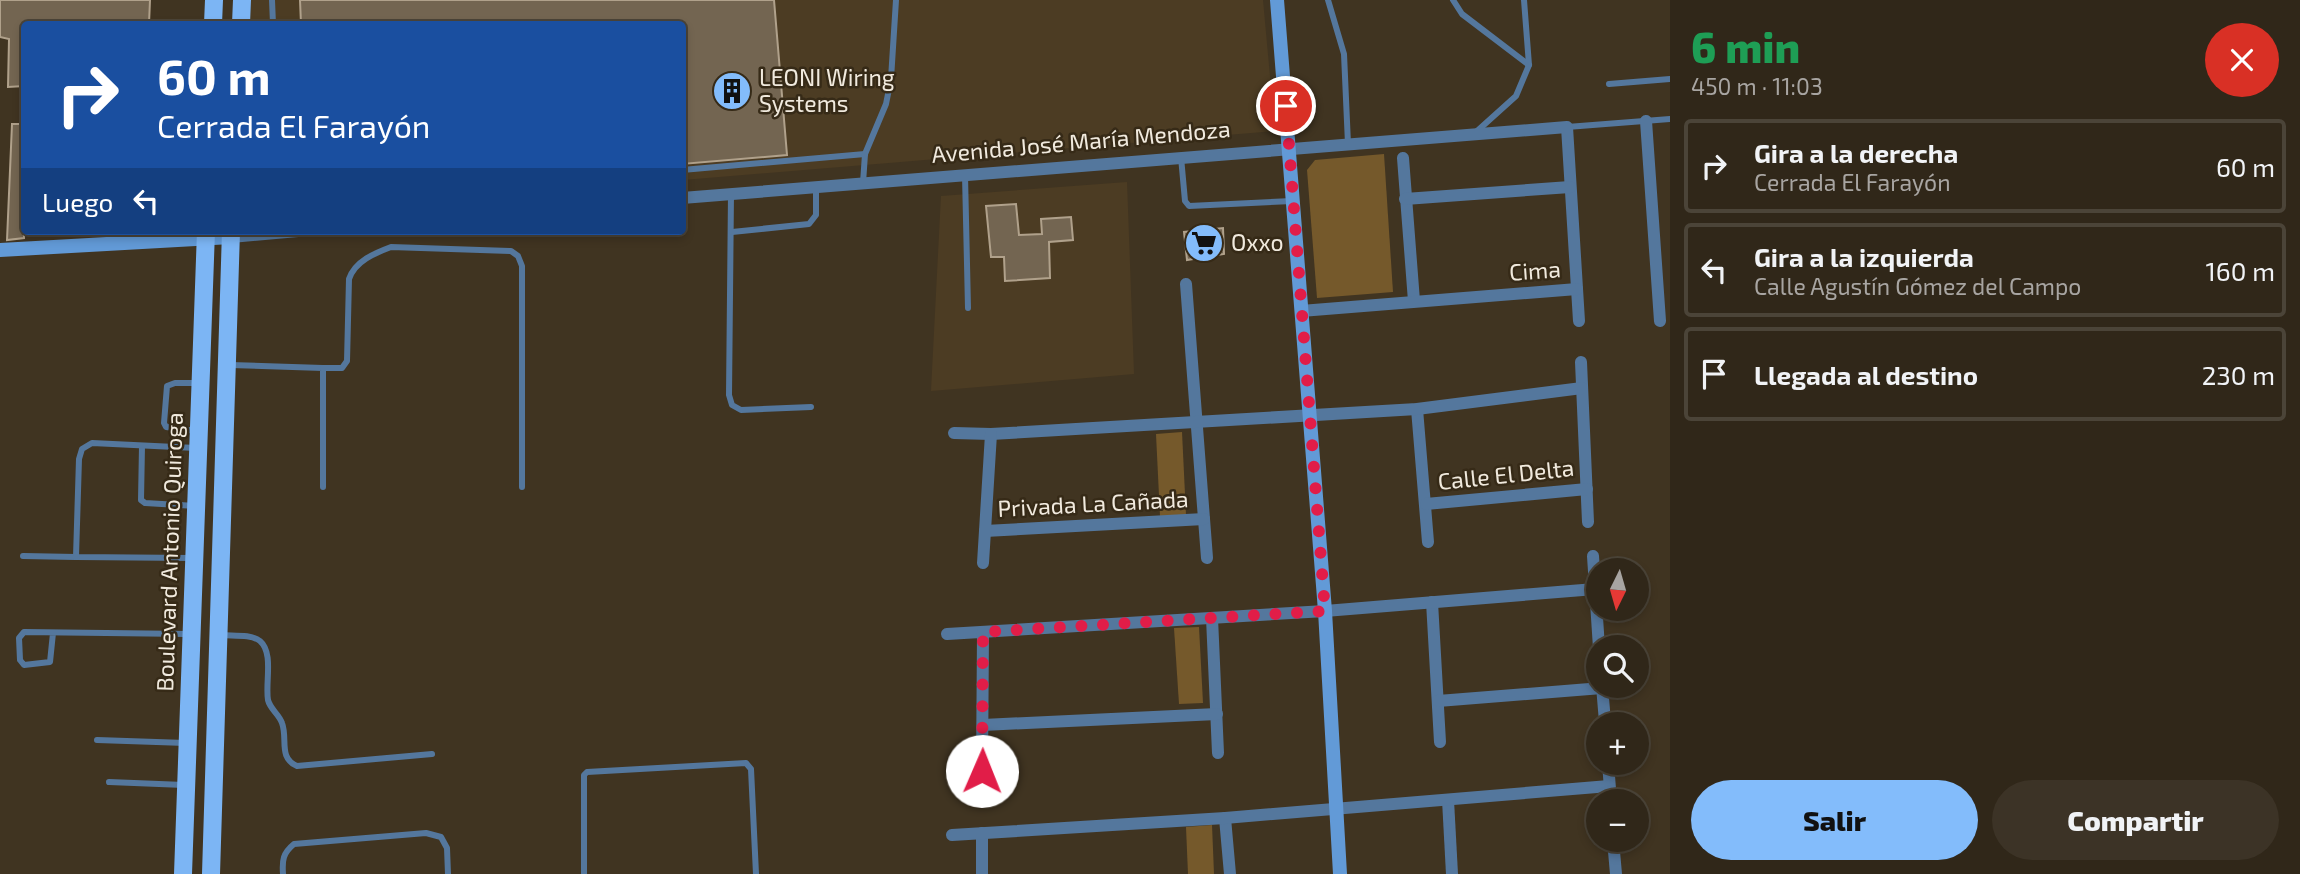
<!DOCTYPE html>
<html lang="es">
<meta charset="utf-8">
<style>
body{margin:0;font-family:"Exo 2",sans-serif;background:#3c3326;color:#f1f3f6;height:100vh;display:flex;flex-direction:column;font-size:26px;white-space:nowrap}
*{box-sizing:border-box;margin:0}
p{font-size:23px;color:#a8a5a2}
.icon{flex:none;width:38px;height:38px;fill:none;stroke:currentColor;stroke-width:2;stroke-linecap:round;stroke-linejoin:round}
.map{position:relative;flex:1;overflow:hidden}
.drawer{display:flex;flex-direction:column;background:#302719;width:630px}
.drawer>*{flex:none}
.banner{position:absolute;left:21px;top:21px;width:665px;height:214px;border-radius:7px;box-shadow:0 4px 10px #0003,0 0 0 2px #4b4438;background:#1a4fa0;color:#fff;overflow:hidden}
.needle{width:46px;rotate:185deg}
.fabs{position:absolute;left:1586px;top:558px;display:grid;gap:14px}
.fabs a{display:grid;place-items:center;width:63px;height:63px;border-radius:50%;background:#302719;box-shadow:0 4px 10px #0003,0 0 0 2px #4b4438;font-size:35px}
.pin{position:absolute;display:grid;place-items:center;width:60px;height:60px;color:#fff;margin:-30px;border:4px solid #fff;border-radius:50%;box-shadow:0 2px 7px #0007}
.me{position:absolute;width:77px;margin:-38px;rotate:1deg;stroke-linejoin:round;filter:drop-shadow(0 0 5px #0008)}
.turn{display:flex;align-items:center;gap:24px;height:147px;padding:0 21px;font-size:32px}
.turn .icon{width:91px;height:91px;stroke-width:2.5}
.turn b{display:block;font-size:49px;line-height:60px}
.then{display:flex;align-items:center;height:66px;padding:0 21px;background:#0003;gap:14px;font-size:26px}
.round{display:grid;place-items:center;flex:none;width:74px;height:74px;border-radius:37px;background:#3c3326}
.summary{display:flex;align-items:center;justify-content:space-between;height:119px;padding:0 21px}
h1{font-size:42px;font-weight:800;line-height:52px;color:#1e9e55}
.cta{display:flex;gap:14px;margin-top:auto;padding:14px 21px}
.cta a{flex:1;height:80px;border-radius:42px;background:#83bcfb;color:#111;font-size:28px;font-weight:800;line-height:80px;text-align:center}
.cta a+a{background:#3c3326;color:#f1f3f6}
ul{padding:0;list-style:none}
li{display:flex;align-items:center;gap:21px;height:94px;margin:0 14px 10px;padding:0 7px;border:4px solid #4b4438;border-radius:7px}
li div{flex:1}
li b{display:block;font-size:26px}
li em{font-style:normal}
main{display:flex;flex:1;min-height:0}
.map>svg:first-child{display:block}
.built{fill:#4c3c23}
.green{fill:#75592b}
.building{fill:#736551;stroke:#b0a18b;stroke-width:2}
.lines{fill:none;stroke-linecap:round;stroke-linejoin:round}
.lane{stroke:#54779d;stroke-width:6}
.street{stroke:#54779d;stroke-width:12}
.secondary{stroke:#629ad7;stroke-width:14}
.primary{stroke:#7cb5f4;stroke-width:18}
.route{stroke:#e11d48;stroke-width:12;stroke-dasharray:0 21.6}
.labels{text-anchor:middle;stroke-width:5;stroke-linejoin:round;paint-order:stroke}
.poi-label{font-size:23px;fill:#f1eade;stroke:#362a17;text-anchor:start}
.street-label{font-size:23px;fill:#f1eade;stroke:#362a17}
</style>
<main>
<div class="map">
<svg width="1670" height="874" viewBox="0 0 1670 874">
<rect width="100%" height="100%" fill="#403421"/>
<g class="built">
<path d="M250 0H1263L1275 131 683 180 682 24H249Z"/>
<path d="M1127 182 1134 374 931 391 941 196Z"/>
</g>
<g class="green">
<path d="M1384 154 1393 292 1317 298 1307 170 1315 160Z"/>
<path d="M1182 432 1186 515 1160 516 1156 434Z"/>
<path d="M1199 627 1203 703 1179 704 1174 628Z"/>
<path d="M1212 825 1214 874H1188L1186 827Z"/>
</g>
<g class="building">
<path d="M0 0H150L149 24H24V86L8 87 9 39 0 37Z"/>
<path d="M300 0H774L787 155 682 164V24H301Z"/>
<path d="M12 124H24V238L7 240Z"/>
<path d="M1016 204 1019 235 1042 234 1041 219 1071 217 1073 240 1049 242 1050 278 1005 281 1004 257H991L986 206Z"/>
<path d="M1223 228 1224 254 1187 260 1184 232Z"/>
</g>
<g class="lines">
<g class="lane">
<path d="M272 0 273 24"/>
<path d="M1328 0 1344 54 1348 144"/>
<path d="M1453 0 1462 14 1529 65"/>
<path d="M1609 84 1670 79"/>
<path d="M1567 127 1670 119"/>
<path d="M1476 132 1516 96 1529 65 1524 0"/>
<path d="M1181 157 1185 201 1189 206 1292 201"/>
<path d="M682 170 865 154"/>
<path d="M965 175 968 308"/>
<path d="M863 183 865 154 886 104 891 79 896 0"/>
<path d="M731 194 729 395 732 405 741 410 811 407"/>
<path d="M732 232 809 224 816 215V187"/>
<path d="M230 365 323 368V487"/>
<path d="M323 368H342L347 361 349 279C355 261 375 253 391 247L511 251 518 256 522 266V487"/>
<path d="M196 431 166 427 164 423 167 386 175 383H198"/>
<path d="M142 446 141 500 145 503 196 506"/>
<path d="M23 556 76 557"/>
<path d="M192 558 76 557 79 459 82 449 92 443 196 448"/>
<path d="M53 633 50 662 24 665 20 660 19 638 24 632 188 634"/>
<path d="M222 635C233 636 251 634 260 641 274 653 265 683 268 700 270 709 279 714 282 723 288 739 278 758 297 766L432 754"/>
<path d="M97 740 186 743"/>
<path d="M109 782 184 785"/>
<path d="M283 874C282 860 283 853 294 844L426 833 441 837 447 848 448 874"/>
<path d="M584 874V775L587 772 746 763 751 769 756 874"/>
</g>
<g class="street">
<path d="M1646 121 1660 321"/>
<path d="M1403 158 1414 301"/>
<path d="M682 198 1567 127 1579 321"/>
<path d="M1405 199 1570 187"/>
<path d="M231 237 298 231"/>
<path d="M1186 284 1207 558"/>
<path d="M1301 311 1577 289"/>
<path d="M1581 362 1588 522"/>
<path d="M1417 409 1428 542"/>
<path d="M954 433 991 434 1417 409 1582 388"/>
<path d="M1426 504 1587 489"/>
<path d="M985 531 1204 519"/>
<path d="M1593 556 1599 648"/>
<path d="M983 563 991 434"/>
<path d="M1432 602 1440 742"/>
<path d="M1212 618 1218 753"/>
<path d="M947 634 1325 611 1595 589"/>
<path d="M1602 686 1605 722"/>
<path d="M1438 701 1602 688"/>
<path d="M983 725 1217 714"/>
<path d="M1608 763 1611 802"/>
<path d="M982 771 983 632"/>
<path d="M1448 800 1452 874"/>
<path d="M1225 818 1230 874"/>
<path d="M982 833V874"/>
<path d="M952 835 1225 818 1609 786"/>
<path d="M1613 840 1616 874"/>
</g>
<g class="secondary">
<path d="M1277 0 1325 611 1340 874"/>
<path d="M0 250 231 237"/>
</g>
<g class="primary">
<path d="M213 24 214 0"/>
<path d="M241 24 242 0"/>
<path d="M183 874 206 231"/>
<path d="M211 874 231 231"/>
</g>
</g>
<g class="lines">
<path class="route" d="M982 771 983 632 1325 611 1286 106"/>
</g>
<defs>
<symbol id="building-disc" viewBox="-11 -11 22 22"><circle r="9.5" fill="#83bcfb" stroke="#362a17"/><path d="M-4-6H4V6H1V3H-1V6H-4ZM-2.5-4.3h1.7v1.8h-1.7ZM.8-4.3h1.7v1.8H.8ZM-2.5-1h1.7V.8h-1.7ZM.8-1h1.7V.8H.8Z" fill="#111"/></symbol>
<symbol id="supermarket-disc" viewBox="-11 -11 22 22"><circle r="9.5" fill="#83bcfb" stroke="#362a17"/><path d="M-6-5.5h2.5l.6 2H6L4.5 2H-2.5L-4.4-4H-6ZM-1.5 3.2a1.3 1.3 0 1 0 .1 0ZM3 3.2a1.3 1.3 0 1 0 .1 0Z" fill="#111"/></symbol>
</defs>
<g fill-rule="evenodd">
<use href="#building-disc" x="710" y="69" width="44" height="44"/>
<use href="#supermarket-disc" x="1182" y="221" width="44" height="44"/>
</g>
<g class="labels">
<g class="poi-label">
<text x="759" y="86">LEONI Wiring<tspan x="759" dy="26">Systems</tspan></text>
<text x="1231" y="251">Oxxo</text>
</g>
<g class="street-label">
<text transform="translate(1081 142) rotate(-5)" y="8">Avenida José María Mendoza</text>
<text transform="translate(1535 271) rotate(-4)" y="8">Cima</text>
<text transform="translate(1506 475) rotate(-6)" y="8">Calle El Delta</text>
<text transform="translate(1093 504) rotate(-3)" y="8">Privada La Cañada</text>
<text transform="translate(170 552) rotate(-88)" y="8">Boulevard Antonio Quiroga</text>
</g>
</g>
</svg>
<div class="fabs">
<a><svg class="needle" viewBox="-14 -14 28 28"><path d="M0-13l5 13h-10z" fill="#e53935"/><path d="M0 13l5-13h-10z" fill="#a8a5a2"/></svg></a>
<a><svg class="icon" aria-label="search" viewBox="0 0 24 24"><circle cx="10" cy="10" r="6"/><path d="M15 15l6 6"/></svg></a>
<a>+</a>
<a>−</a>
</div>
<div class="pin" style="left:1286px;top:106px;background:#d93025"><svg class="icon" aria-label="arrive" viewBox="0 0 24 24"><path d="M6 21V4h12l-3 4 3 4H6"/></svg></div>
<svg class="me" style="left:982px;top:771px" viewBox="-20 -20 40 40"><circle r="19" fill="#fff"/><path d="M0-13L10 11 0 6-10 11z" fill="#e11d48"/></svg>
<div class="banner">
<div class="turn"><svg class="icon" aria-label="right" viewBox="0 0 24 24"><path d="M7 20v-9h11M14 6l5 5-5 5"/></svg><div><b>60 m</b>Cerrada El Farayón</div></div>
<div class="then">Luego<svg class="icon" aria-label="left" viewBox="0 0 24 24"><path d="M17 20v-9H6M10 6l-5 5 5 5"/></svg></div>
</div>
</div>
<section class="drawer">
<div class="summary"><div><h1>6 min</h1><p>450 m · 11:03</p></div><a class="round" style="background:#d93025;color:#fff"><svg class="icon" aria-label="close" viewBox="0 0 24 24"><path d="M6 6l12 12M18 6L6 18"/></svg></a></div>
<ul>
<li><svg class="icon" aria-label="right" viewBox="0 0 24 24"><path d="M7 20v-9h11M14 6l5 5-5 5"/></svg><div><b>Gira a la derecha</b><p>Cerrada El Farayón</p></div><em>60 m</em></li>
<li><svg class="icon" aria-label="left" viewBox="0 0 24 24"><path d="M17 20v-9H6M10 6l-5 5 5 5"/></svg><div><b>Gira a la izquierda</b><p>Calle Agustín Gómez del Campo</p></div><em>160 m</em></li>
<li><svg class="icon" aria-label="arrive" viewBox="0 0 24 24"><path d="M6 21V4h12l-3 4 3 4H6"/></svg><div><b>Llegada al destino</b></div><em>230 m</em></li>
</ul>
<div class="cta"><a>Salir</a><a>Compartir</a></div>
</section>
</main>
